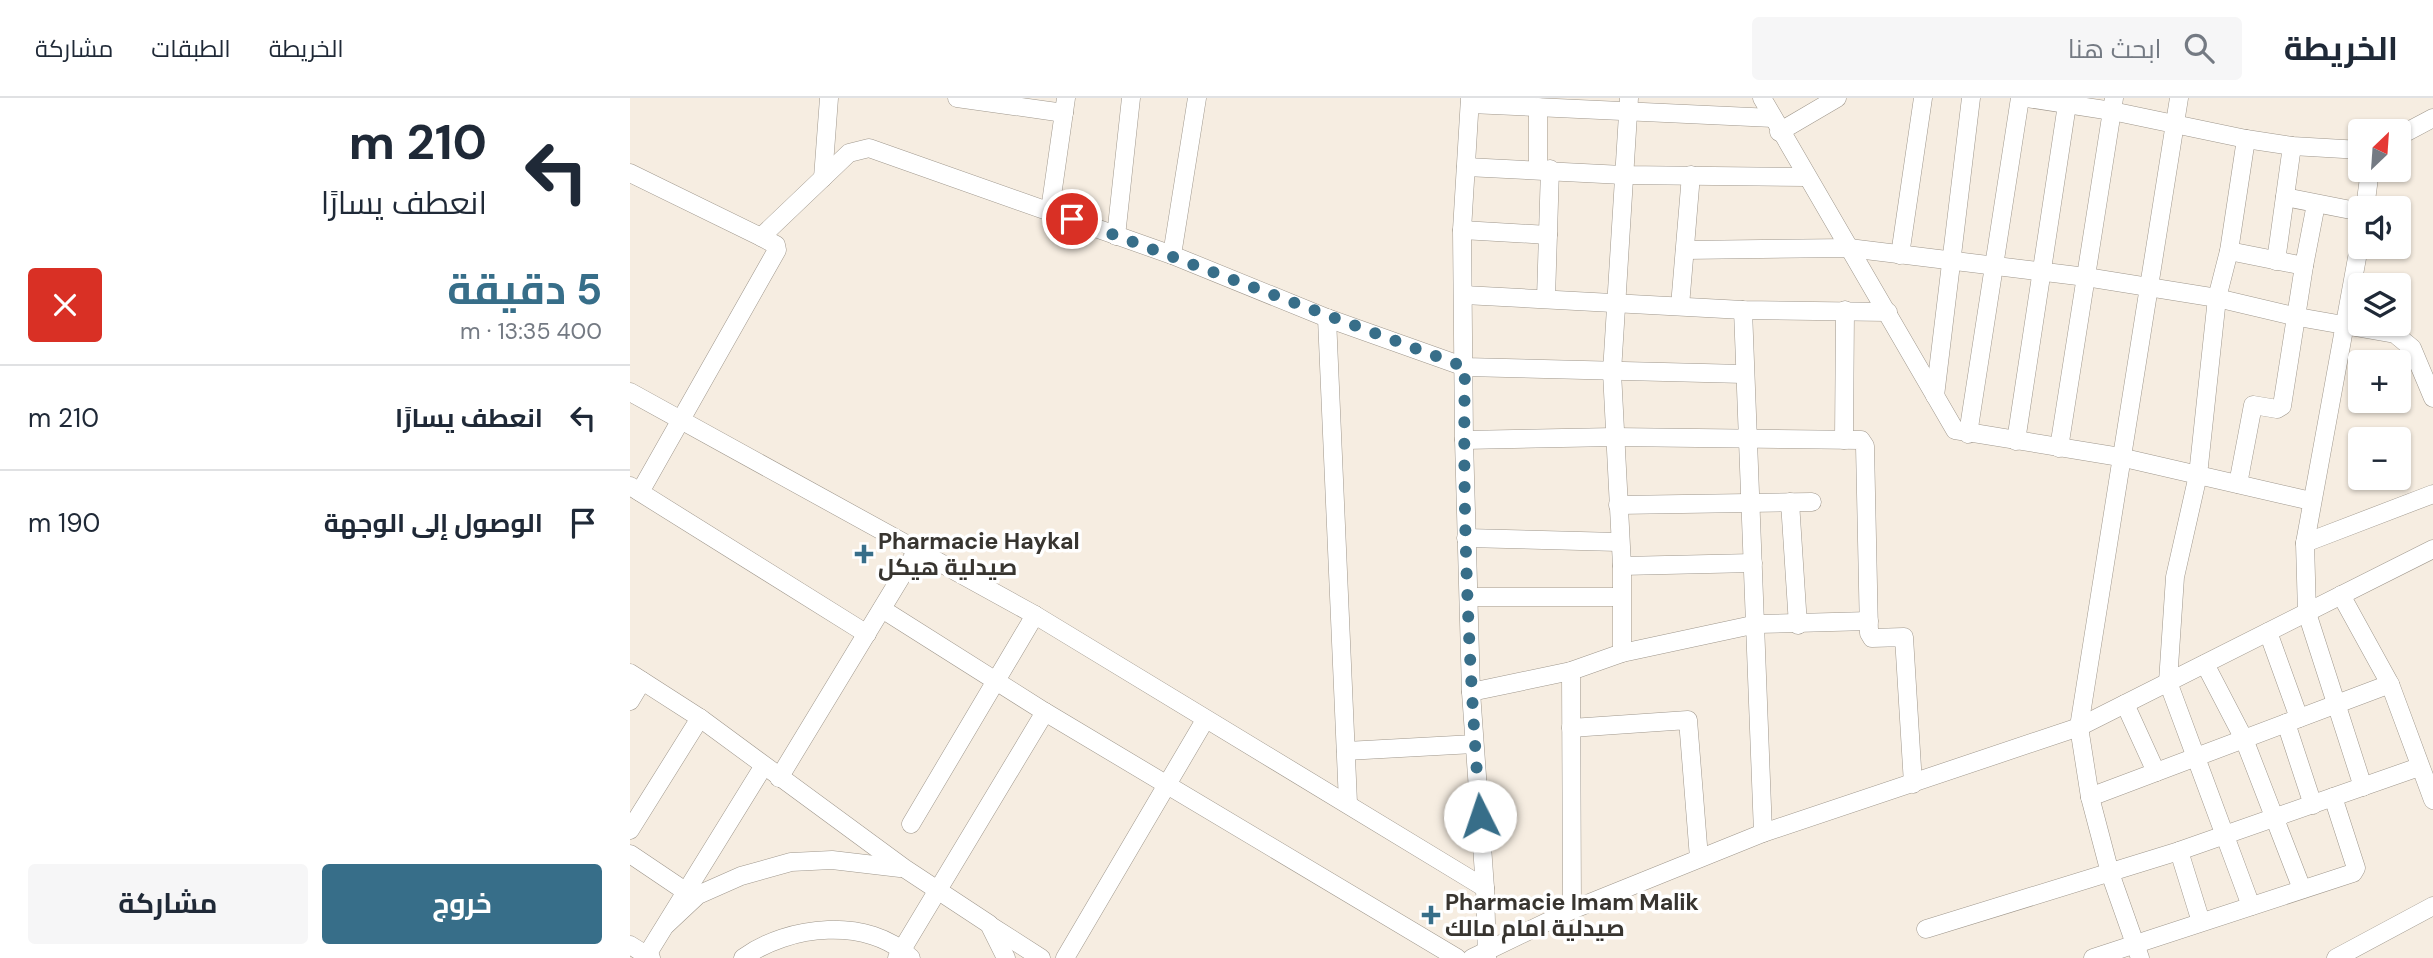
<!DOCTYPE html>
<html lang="ar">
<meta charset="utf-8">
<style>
body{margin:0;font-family:"DM Sans",Cairo,sans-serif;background:#f6f6f7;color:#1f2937;direction:rtl;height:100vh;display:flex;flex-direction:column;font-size:26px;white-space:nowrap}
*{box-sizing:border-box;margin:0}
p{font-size:23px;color:#747a83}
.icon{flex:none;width:38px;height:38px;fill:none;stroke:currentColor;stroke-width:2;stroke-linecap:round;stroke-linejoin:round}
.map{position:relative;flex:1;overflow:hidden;direction:ltr}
.sheet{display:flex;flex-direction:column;background:#fff;width:630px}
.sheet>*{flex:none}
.hud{background:#fff;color:#1f2937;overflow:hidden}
.needle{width:46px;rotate:25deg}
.tools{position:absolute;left:1718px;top:21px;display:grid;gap:14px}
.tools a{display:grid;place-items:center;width:63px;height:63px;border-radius:7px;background:#fff;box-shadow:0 2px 5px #0004;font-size:35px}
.pin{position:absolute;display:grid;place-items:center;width:60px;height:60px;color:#fff;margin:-30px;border:4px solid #fff;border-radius:50%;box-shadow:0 2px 7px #0007}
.me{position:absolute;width:77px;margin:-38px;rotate:356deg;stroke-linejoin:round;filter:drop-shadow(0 0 5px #0008)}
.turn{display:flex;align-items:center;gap:24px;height:147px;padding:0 28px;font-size:32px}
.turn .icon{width:91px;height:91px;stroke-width:2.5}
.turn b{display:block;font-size:49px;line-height:60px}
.round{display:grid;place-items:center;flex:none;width:74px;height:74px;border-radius:7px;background:#f6f6f7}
.summary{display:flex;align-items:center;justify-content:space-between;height:119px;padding:0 28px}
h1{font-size:42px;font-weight:700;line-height:52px;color:#376e89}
.button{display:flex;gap:14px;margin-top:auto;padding:14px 28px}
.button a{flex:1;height:80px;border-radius:7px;background:#376e89;color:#fff;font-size:28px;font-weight:700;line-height:80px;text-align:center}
.button a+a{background:#f6f6f7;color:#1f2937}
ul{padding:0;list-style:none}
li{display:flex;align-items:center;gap:21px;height:105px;padding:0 28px;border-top:2px solid #e0e1e3}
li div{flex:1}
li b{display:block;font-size:26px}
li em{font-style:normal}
header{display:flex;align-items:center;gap:42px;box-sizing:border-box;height:98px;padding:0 35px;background:#fff;border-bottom:2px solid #e0e1e3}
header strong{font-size:33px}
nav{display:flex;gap:38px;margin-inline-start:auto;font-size:24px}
.search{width:490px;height:63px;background:#f6f6f7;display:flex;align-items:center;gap:18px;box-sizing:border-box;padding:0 24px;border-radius:7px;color:#747a83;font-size:26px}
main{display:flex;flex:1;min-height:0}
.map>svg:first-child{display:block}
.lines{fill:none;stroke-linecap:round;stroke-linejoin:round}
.minor-casing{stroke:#9f978c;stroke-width:19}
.minor{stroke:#fff;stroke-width:18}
.route{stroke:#376e89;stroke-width:12;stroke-dasharray:0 21.6}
.poi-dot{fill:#376e89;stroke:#fff;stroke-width:2.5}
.labels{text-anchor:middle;stroke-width:7;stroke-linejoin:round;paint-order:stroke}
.poi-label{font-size:23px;font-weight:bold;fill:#383530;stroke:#fff;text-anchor:start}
</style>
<header>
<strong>الخريطة</strong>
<div class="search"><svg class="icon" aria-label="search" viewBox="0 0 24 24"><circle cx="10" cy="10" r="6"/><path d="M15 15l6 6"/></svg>ابحث هنا</div>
<nav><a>الخريطة</a><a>الطبقات</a><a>مشاركة</a></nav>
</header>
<main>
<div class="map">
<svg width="1803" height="860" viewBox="0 0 1803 860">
<rect width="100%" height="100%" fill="#f6ede1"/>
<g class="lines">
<defs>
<g id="minor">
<path d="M327 0 434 15"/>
<path d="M840 0 832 132 834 342 841 594 855 790 857 860"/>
<path d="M1132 0 1325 332 1490 359 1681 403"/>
<path d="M1397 0 1482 13 1616 41 1662 48 1731 52"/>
<path d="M840 6 1143 20"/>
<path d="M1149 34 1207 0"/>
<path d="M1769 38 1803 20"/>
<path d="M1616 41 1599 153 1587 200 1568 377 1545 479 1538 584 1621 808"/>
<path d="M836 69 993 77 1176 79"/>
<path d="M908 70V9"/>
<path d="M0 75 131 139 146 147 147 152 10 394"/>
<path d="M193 80 199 0"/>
<path d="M1655 99 1731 114"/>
<path d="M1735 110 1740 72"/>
<path d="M420 112 436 0"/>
<path d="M832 132 918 137"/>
<path d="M486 138 501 0"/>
<path d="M1731 138 1675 445 1677 515 1733 689"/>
<path d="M131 139 219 55 239 50 542 157 697 220 835 269 1114 276"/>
<path d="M1055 152 1219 150 1456 179 1587 200 1668 219 1765 236 1782 250 1803 300"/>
<path d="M1599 153 1674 168 1686 106"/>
<path d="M542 157 567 0"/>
<path d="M1270 157 1293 0"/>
<path d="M1646 163 1662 48"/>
<path d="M834 197 1113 212 1258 214"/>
<path d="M916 200 920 71"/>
<path d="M1050 208 1061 77"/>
<path d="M1113 212 1133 735"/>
<path d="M697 220 718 705"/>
<path d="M0 294 405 517 855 790"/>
<path d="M1305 298 1341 0"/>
<path d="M1338 336 1390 0"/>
<path d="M834 342 984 339 1231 342 1235 348 1239 535 1242 540 1274 539 1283 686"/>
<path d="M1214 342 1215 212"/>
<path d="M1386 343 1438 0"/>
<path d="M1429 350 1484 0"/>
<path d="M1608 386 1623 307 1647 311 1652 308 1674 168"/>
<path d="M0 388 237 536"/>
<path d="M1160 404 1168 527"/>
<path d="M988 407 1182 404"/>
<path d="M836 440 988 444"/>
<path d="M1675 445 1803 396"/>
<path d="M992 468 1123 465"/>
<path d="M1711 497 1760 586 1803 702"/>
<path d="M839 499H991"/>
<path d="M252 511 415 614 827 860"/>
<path d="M1638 534 1669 620"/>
<path d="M992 555V468L982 274 999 0"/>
<path d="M1575 566 1614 641 1672 791"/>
<path d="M941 573 942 812"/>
<path d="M0 575 70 620 274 770 359 826 376 860"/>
<path d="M841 594 941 573 992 555 1127 526 1239 523"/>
<path d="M0 603 12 583"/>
<path d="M1495 606 1526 674"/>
<path d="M1656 625 1683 707"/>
<path d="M941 630 1058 622 1069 760"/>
<path d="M716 653 844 646"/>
<path d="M149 680 288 451"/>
<path d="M1460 699 1760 586"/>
<path d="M281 726 405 517"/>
<path d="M0 732 70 620"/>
<path d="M1549 753 1571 824"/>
<path d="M0 756 55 793"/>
<path d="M36 827 68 797 111 778 161 764 202 762 270 770"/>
<path d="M361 828 411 860"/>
<path d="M1296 831 1549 753 1789 669"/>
<path d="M0 847 21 860"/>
<path d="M15 860 133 669"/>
<path d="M113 860C158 827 238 818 281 860"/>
<path d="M267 860 415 614"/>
<path d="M435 860 575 622"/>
<path d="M842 860 942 812 1133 735 1449 629 1803 451"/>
<path d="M1463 860 1723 775 1726 770 1703 699"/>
<path d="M1510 860 1480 775 1460 699 1449 629 1549 0"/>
<path d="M1706 860 1803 808"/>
</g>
</defs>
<use href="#minor" class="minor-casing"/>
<use href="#minor" class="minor"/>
</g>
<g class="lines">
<path class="route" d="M442 121 835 269C832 419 839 569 850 718"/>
</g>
<g class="poi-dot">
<path d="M230.5 445.5h7v7h7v7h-7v7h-7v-7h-7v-7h7z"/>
<path d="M797.5 806.5h7v7h7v7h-7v7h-7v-7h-7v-7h7z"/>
</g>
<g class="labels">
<g class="poi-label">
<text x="248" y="451">Pharmacie Haykal<tspan x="248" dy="26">صيدلية هيكل</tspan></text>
<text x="815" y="812">Pharmacie Imam Malik<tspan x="815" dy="26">صيدلية امام مالك</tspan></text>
</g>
</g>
</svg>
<div class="tools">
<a><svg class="needle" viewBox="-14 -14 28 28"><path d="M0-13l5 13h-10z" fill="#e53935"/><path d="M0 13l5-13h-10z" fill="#747a83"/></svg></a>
<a><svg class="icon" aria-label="sound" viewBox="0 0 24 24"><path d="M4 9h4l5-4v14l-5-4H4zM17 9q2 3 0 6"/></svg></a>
<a><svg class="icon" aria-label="layers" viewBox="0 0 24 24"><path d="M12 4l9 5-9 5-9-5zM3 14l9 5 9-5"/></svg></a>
<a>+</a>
<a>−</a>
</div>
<div class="pin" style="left:442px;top:121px;background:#d93025"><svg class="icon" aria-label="arrive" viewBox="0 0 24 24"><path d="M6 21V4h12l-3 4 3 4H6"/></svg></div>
<svg class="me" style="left:850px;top:718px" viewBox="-20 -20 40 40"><circle r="19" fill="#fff"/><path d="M0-13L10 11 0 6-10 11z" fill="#376e89"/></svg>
</div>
<section class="sheet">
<div class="hud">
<div class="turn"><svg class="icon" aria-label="left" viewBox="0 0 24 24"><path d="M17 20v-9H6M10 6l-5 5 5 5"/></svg><div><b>210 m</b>انعطف يسارًا</div></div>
</div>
<div class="summary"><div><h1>5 دقيقة</h1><p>400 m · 13:35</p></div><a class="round" style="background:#d93025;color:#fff"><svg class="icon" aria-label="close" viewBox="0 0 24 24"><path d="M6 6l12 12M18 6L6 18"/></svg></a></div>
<ul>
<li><svg class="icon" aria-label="left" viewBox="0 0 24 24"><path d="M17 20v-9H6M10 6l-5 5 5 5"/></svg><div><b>انعطف يسارًا</b></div><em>210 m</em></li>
<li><svg class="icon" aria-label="arrive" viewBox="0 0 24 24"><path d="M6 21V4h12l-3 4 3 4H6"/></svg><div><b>الوصول إلى الوجهة</b></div><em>190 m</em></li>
</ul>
<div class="button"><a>خروج</a><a>مشاركة</a></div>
</section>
</main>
